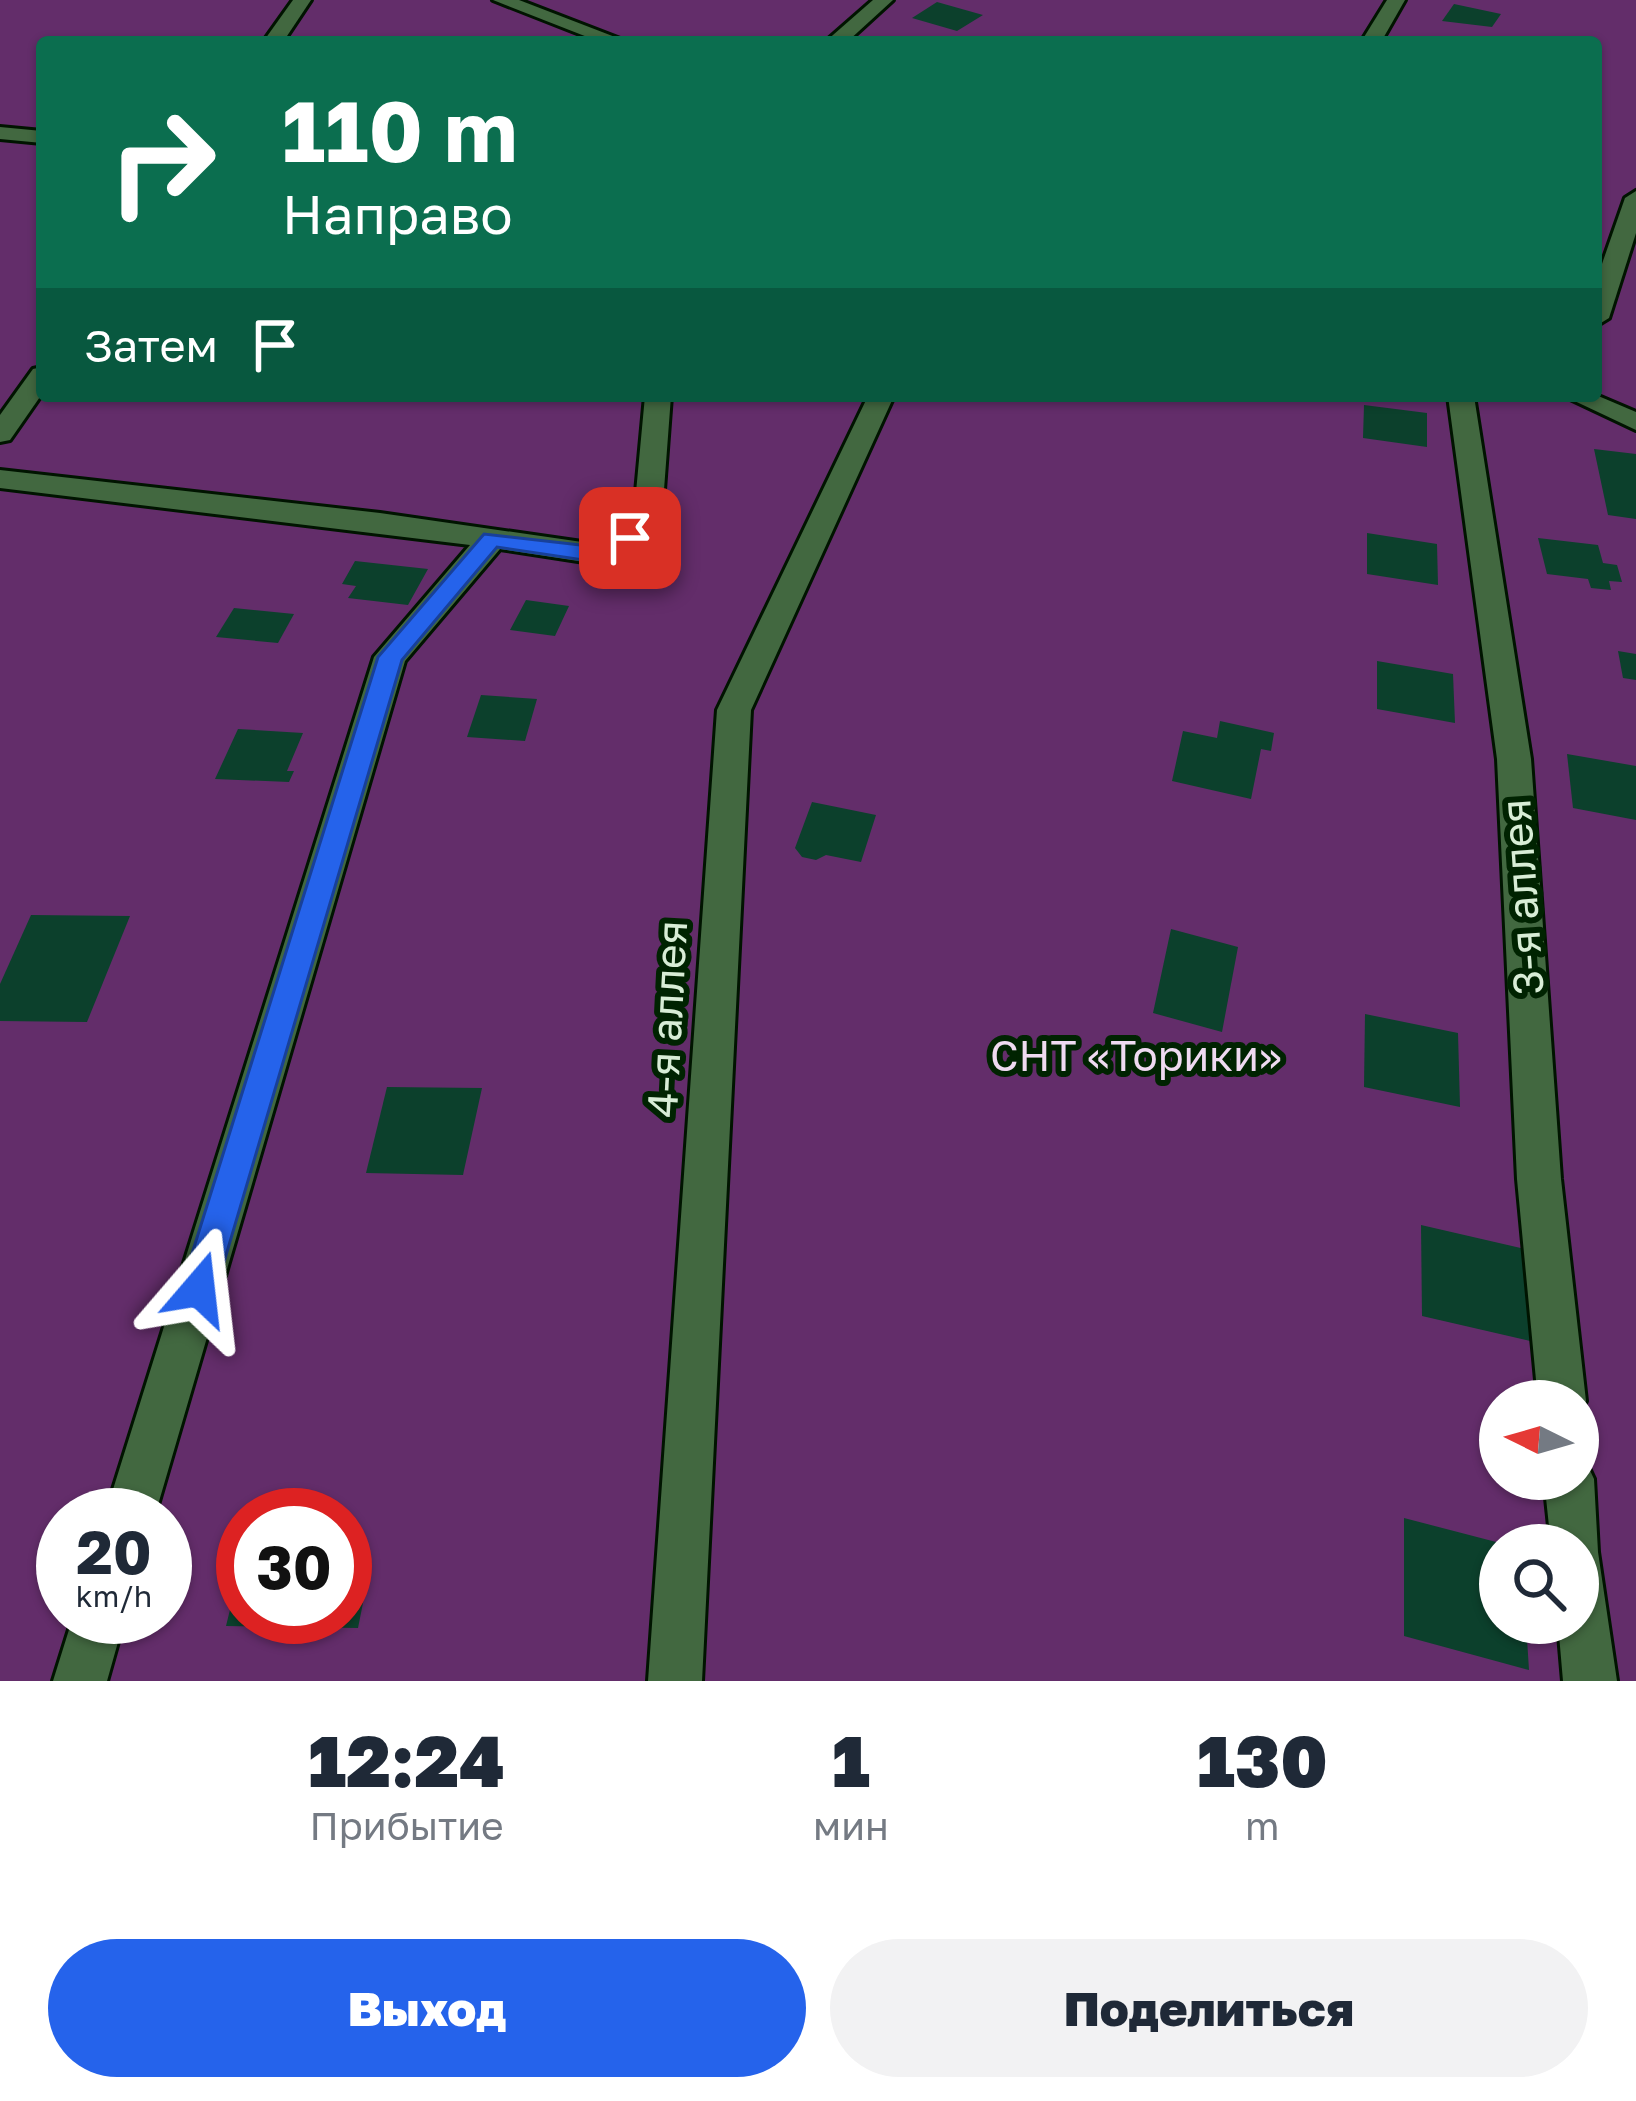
<!DOCTYPE html>
<html lang="ru">
<meta charset="utf-8">
<style>
body{margin:0;font-family:"Golos Text",sans-serif;background:#f2f2f3;color:#1f2937;height:100vh;display:flex;flex-direction:column;font-size:45px;white-space:nowrap}
*{box-sizing:border-box;margin:0}
p{font-size:39px;color:#747a83}
.icon{flex:none;width:66px;height:66px;fill:none;stroke:currentColor;stroke-width:2;stroke-linecap:round;stroke-linejoin:round}
.map{position:relative;height:1681px;overflow:hidden}
.drawer{display:flex;flex-direction:column;background:#fff;flex:1}
.drawer>*{flex:none}
.guide{position:absolute;left:36px;top:36px;width:1566px;height:366px;border-radius:12px;box-shadow:0 3px 9px #0004;background:#0b6e4f;color:#fff;overflow:hidden}
.needle{width:78px;rotate:275deg}
.tools{position:absolute;left:1479px;top:1380px;display:grid;gap:24px}
.tools a{display:grid;place-items:center;width:120px;height:120px;border-radius:50%;background:#fff;box-shadow:0 3px 9px #0004;font-size:60px}
.speed{position:absolute;left:36px;top:1488px;display:flex;gap:24px;font-size:60px;font-weight:700;text-align:center}
.speed>*{display:grid;place-content:center;width:156px;height:156px;border-radius:50%;background:#fff;box-shadow:0 3px 9px #0004;line-height:1}
.speed small{font-size:30px;font-weight:400}
.speed .limit{border:18px solid #d22;background:#fff;color:#111}
.pin{position:absolute;display:grid;place-items:center;width:102px;height:102px;color:#fff;margin:-51px;border-radius:24px;box-shadow:0 6px 18px #0006}
.me{position:absolute;width:132px;margin:-66px;rotate:17deg;stroke-linejoin:round;filter:drop-shadow(0 0 9px #0008)}
.turn{display:flex;align-items:center;gap:42px;height:252px;padding:0 48px;font-size:54px}
.turn .icon{width:156px;height:156px;stroke-width:2.5}
.turn b{display:block;font-size:84px;line-height:102px}
.then{display:flex;align-items:center;height:114px;padding:0 48px;background:#0003;gap:24px;font-size:45px}
.eta{display:flex;justify-content:space-evenly;align-items:center;height:204px;text-align:center}
.eta b{font-size:72px;font-weight:800;line-height:84px}
.button{display:flex;gap:24px;margin-top:auto;padding:24px 48px}
.button a{flex:1;height:138px;border-radius:72px;background:#2563eb;color:#fff;font-size:48px;font-weight:800;line-height:138px;text-align:center}
.button a+a{background:#f2f2f3;color:#1f2937}
.map>svg:first-child{display:block}
.green{fill:#632d6a;fill-rule:evenodd}
.building{fill:#0c402c}
.lines{fill:none;stroke-linecap:round;stroke-linejoin:round}
.minor-casing{stroke:#001400;stroke-width:6}
.minor{fill:#426840;fill-rule:evenodd}
.route{fill:#2563eb;stroke:#184099;stroke-width:3}
.labels{text-anchor:middle;stroke-width:12;stroke-linejoin:round;paint-order:stroke}
.street-label{font-size:42px;fill:#d8edd6;stroke:#002301}
.park-label{font-size:42px;fill:#efdaf1;stroke:#002301}
</style>
<div class="map">
<svg width="1636" height="1681" viewBox="0 0 1636 1681">
<rect width="100%" height="100%" fill="#082d08"/>
<path class="green" d="M0 0H1636V1681H0ZM42 42H1596V396H42ZM1500 1401H1578V1479H1500ZM63 1515H165V1617H63ZM243 1515H345V1617H243ZM1500 1545H1578V1623H1500Z"/>
<g class="building">
<path d="M937 2 983 15 957 31 912 18Z"/>
<path d="M1454 4 1501 14 1492 27 1442 21Z"/>
<path d="M1364 405 1427 413V447L1363 438Z"/>
<path d="M1594 449 1636 454V519L1608 515Z"/>
<path d="M1367 533 1437 544 1438 585 1367 574Z"/>
<path d="M1538 538 1598 545 1603 563 1617 565 1622 582 1609 581 1611 590 1591 588 1588 579 1547 574Z"/>
<path d="M355 561 428 569 408 605 348 598 356 586 342 584Z"/>
<path d="M526 600 569 606 555 636 510 630Z"/>
<path d="M234 608 294 614 278 643 216 637Z"/>
<path d="M1618 651 1636 654V680L1623 678Z"/>
<path d="M1377 661 1453 674 1455 723 1377 709Z"/>
<path d="M481 695 537 699 525 741 467 737Z"/>
<path d="M1220 721 1274 733 1271 751 1261 749 1251 799 1172 781 1183 731 1217 738Z"/>
<path d="M238 729 303 733 287 771H294L289 782 215 779Z"/>
<path d="M1567 754 1636 766V820L1573 808Z"/>
<path d="M812 802 876 815 861 862 826 855 816 860 802 857 795 848Z"/>
<path d="M31 915 130 916 87 1022 0 1021V984Z"/>
<path d="M1171 929 1238 947 1222 1032 1153 1013Z"/>
<path d="M1365 1014 1458 1033 1460 1107 1364 1087Z"/>
<path d="M387 1087 482 1088 463 1175 366 1173Z"/>
<path d="M1421 1225 1525 1249 1530 1341 1422 1316Z"/>
<path d="M1404 1518 1500 1543V1623H1526L1529 1670 1404 1636Z"/>
<path d="M241 1565 243 1617H345V1593H365L358 1628 226 1626Z"/>
</g>
<g class="lines">
<defs>
<g id="minor">
<path d="M293 0H311L283 42H263Z"/>
<path d="M493 0H519L628 42H600Z"/>
<path d="M873 0H893L847 42H825Z"/>
<path d="M1387 0H1405L1381 42H1361Z"/>
<path d="M0 127 42 131V143L0 139Z"/>
<path d="M1636 191V233L1609 318 1596 326V281L1625 198Z"/>
<path d="M42 367V394L10 440 0 442V415L33 369Z"/>
<path d="M1596 395 1636 412V430L1564 396Z"/>
<path d="M645 396H671L663 503 640 545 591 563 500 549 405 661 155 1515H105L374 657 470 545 0 488V470L380 513 589 543 619 532 635 503Z"/>
<path d="M868 396H894L751 710 702 1681H648L717 710Z"/>
<path d="M1448 396H1474L1531 759 1561 1179 1586 1401 1578 1418V1401H1538L1517 1179 1497 759Z"/>
<path d="M1578 1458 1586 1462 1594 1479 1598 1552 1617 1681H1563L1558 1623H1578V1545H1551L1544 1479H1578Z"/>
<path d="M73 1617H125L107 1681H53Z"/>
</g>
</defs>
<use href="#minor" class="minor-casing"/>
<use href="#minor" class="minor"/>
</g>
<path class="route" d="M630 531 638 533V543L590 561 497 547 402 660 216 1289 211 1301 199 1306 186 1301 181 1289 378 657 484 534 589 546Z"/>
<g class="labels">
<g class="street-label">
<text transform="translate(1522 897) rotate(-94)" y="15">3-я аллея</text>
<text transform="translate(667 1019) rotate(-87)" y="15">4-я аллея</text>
</g>
<g class="park-label">
<text x="1136" y="1071">СНТ «Торики»</text>
</g>
</g>
</svg>
<div class="tools">
<a><svg class="needle" viewBox="-14 -14 28 28"><path d="M0-13l5 13h-10z" fill="#e53935"/><path d="M0 13l5-13h-10z" fill="#747a83"/></svg></a>
<a><svg class="icon" aria-label="search" viewBox="0 0 24 24"><circle cx="10" cy="10" r="6"/><path d="M15 15l6 6"/></svg></a>
</div>
<div class="speed"><div>20<small>km/h</small></div><div class="limit">30</div></div>
<div class="pin" style="left:630px;top:538px;background:#d93025"><svg class="icon" aria-label="arrive" viewBox="0 0 24 24"><path d="M6 21V4h12l-3 4 3 4H6"/></svg></div>
<svg class="me" style="left:199px;top:1289px" viewBox="-20 -20 40 40"><path d="M0-17L14 15 0 8-14 15z" fill="#2563eb" stroke="#fff" stroke-width="4"/></svg>
<div class="guide">
<div class="turn"><svg class="icon" aria-label="right" viewBox="0 0 24 24"><path d="M7 20v-9h11M14 6l5 5-5 5"/></svg><div><b>110 m</b>Направо</div></div>
<div class="then">Затем<svg class="icon" aria-label="arrive" viewBox="0 0 24 24"><path d="M6 21V4h12l-3 4 3 4H6"/></svg></div>
</div>
</div>
<section class="drawer">
<div class="eta">
<div><b>12:24</b><p>Прибытие</p></div>
<div><b>1</b><p>мин</p></div>
<div><b>130</b><p>m</p></div>
</div>
<div class="button"><a>Выход</a><a>Поделиться</a></div>
</section>
